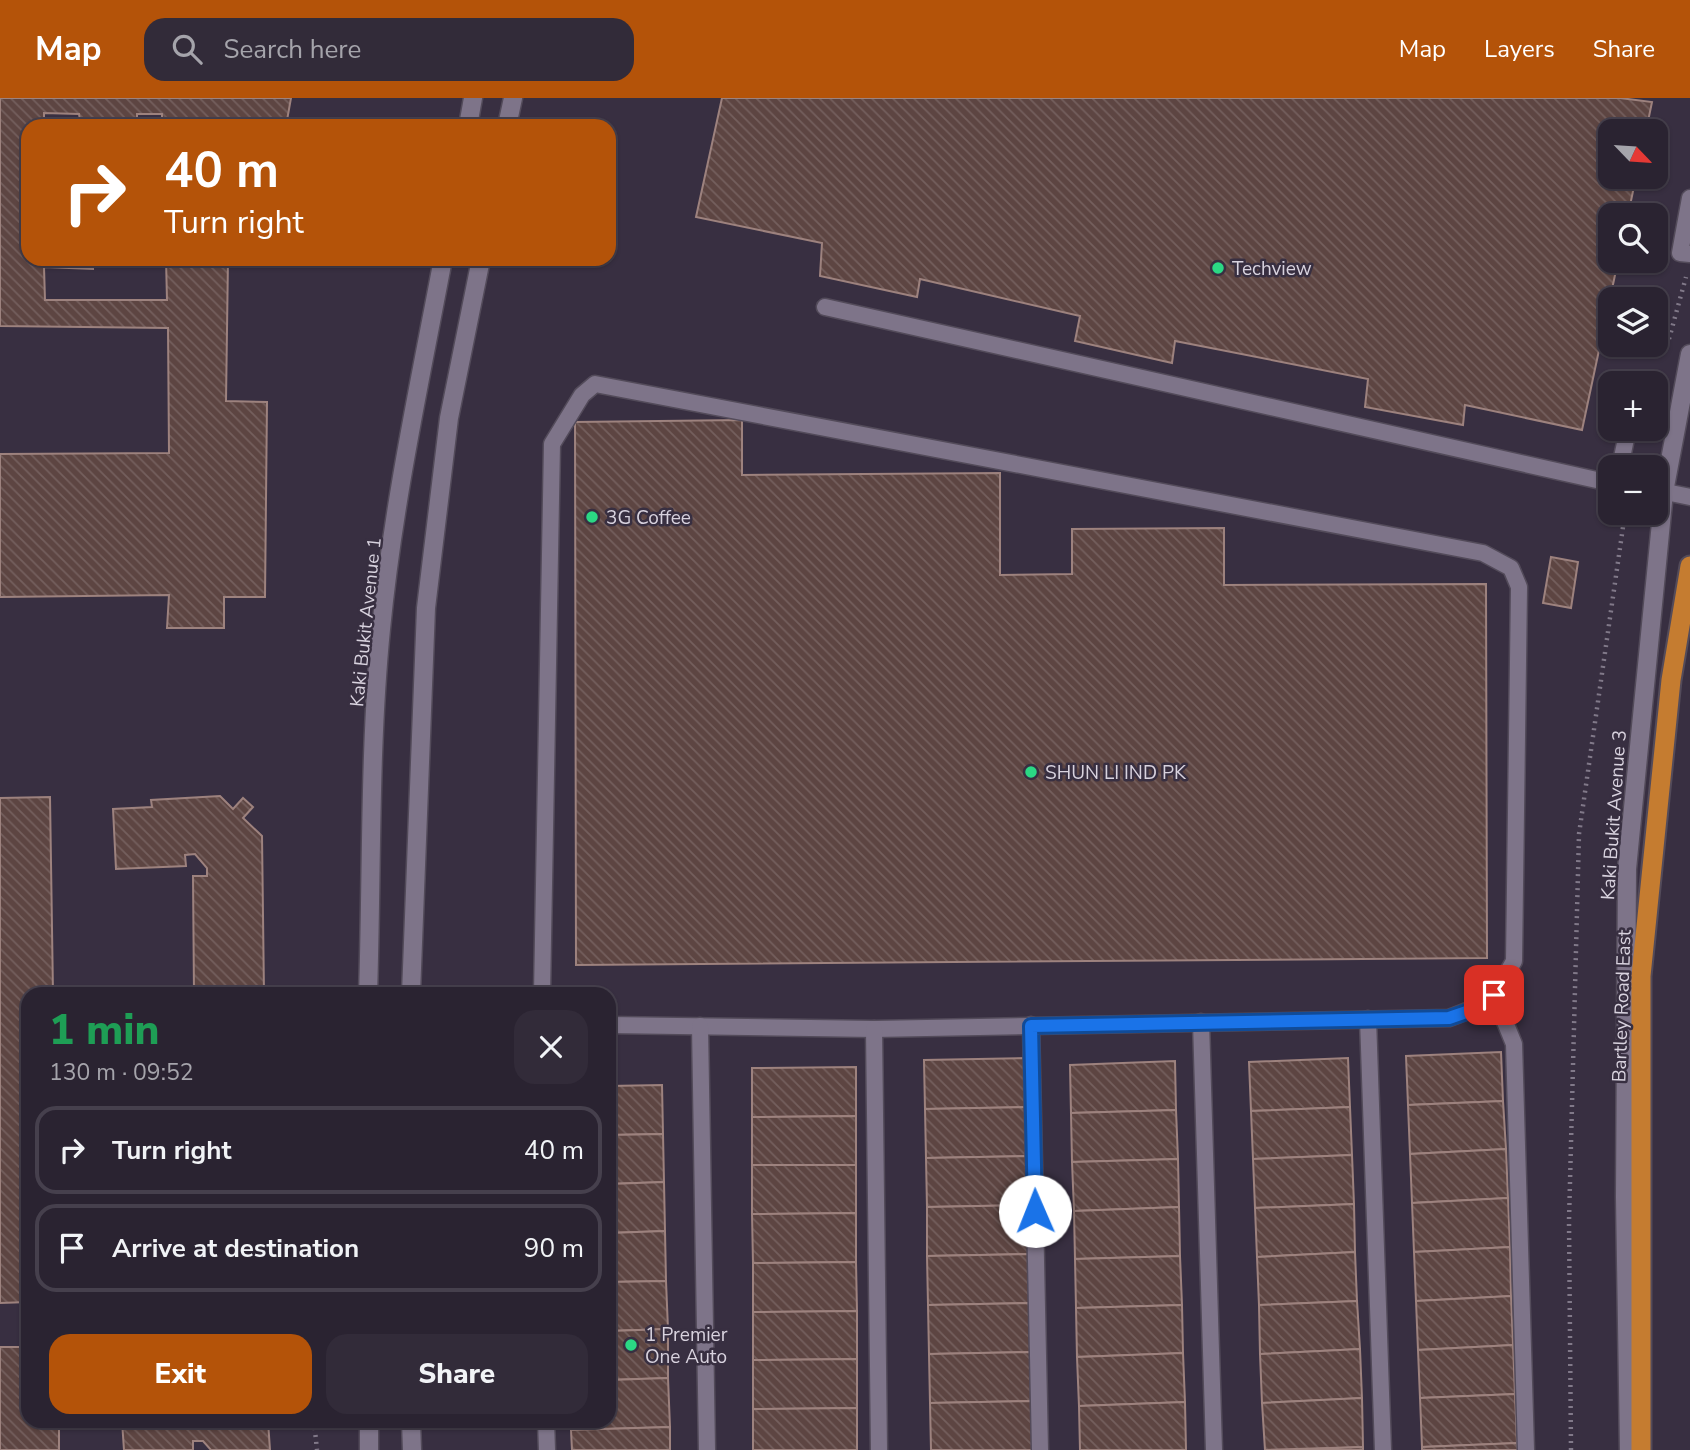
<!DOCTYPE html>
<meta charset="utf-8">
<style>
body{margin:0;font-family:"Nunito Sans",sans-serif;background:#322b39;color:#f1f3f6;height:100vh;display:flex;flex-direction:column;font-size:26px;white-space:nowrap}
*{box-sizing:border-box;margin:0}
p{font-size:23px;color:#a5a4ab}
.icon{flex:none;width:38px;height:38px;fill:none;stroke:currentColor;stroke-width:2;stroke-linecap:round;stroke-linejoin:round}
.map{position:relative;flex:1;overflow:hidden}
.details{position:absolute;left:21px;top:889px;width:595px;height:441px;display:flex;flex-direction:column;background:#2a2331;border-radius:21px;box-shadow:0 2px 5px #0004,0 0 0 2px #46404d}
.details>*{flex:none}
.hud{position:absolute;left:21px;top:21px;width:595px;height:147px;border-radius:21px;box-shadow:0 2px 5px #0004,0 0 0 2px #46404d;background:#b45309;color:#fff;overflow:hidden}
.needle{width:46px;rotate:115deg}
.buttons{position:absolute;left:1598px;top:21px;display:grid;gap:14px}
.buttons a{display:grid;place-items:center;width:70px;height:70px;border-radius:14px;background:#2a2331;box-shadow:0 2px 5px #0004,0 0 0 2px #46404d;font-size:35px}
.pin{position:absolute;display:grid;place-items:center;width:60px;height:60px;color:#fff;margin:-30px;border-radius:14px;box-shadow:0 4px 10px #0006}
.me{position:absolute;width:77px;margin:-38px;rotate:359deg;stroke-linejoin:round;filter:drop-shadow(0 0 5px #0008)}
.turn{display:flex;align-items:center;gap:24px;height:147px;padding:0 28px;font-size:32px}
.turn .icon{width:91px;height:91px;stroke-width:2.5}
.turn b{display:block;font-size:49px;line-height:60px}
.round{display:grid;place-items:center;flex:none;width:74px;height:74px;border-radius:21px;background:#322b39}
.headline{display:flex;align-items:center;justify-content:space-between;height:119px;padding:0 28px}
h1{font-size:42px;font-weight:800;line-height:52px;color:#1e9e55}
.action{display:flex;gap:14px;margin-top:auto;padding:14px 28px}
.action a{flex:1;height:80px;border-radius:21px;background:#b45309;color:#fff;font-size:28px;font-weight:800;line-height:80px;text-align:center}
.action a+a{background:#322b39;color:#f1f3f6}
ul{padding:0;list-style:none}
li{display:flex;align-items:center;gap:21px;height:88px;margin:0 14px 10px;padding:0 14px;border:4px solid #46404d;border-radius:21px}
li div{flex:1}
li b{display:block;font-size:26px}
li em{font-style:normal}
header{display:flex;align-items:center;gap:42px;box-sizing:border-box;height:98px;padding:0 35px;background:#b45309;color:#fff}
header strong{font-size:33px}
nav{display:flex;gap:38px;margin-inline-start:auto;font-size:24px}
.search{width:490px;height:63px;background:#322b39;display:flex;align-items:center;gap:18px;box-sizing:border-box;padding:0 24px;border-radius:21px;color:#a5a4ab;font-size:26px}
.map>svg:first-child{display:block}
.building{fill:url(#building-back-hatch);stroke:#9d827e;stroke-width:2}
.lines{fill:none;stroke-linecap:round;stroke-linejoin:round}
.service-casing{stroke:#534b5a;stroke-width:19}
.minor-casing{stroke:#534b5a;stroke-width:21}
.secondary-casing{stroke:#534b5a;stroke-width:21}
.trunk-casing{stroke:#534b5a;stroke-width:23}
.path{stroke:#817989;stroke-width:4.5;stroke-dasharray:2 5;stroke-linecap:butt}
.service{stroke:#7e7489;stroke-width:16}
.minor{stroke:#7e7489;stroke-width:18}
.secondary{stroke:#7e7489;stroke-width:18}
.trunk{stroke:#c57c30;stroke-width:19}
.route-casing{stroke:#114b97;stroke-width:18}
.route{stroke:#1a73e8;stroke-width:12}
.poi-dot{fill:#2bd884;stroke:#382f41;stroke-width:2.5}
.labels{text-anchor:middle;stroke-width:5;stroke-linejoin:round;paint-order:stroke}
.poi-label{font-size:19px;fill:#d8d2de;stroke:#382f41;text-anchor:start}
.street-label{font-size:19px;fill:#d8d2de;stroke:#382f41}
</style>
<header>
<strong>Map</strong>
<div class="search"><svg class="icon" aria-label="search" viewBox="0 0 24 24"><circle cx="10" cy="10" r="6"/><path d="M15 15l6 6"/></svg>Search here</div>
<nav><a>Map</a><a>Layers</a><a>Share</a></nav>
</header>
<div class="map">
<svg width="1690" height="1352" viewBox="0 0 1690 1352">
<defs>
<pattern id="building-back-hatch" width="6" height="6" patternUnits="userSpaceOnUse" patternTransform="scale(1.75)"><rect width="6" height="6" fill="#5d4542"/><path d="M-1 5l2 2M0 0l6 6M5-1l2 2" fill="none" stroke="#745f5d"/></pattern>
</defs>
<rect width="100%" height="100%" fill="#382f41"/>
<g class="building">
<path d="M0 0H291L286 28H162V16H137V28H81L79 16 44 15V28H28V161H93V171L44 169 45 202H167L166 161H228L226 303 267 304 265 499H224V530H167L169 497 0 499V356L169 355 168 230 0 228Z"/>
<path d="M722 0H1620L1652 4 1646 33H1610V79H1636L1628 117H1610V163H1618L1582 332 1465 307 1463 327 1365 309 1368 281 1175 243 1172 265 1075 243 1080 218 920 181 917 199 820 178 822 145 696 119Z"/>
<path d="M742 322V377L1000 375V477L1072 476V431L1224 430V487L1486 486 1487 860 576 867 575 324Z"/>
<path d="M1551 459 1578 464 1571 510 1543 505Z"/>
<path d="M220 698 233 711 243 700 253 709 243 720 262 738 264 896H194L193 778H207V770L195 756 185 757 186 768 116 771 113 711 152 709 151 702Z"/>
<path d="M50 699 53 896H28V1204L0 1205V700Z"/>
<path d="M1501 954 1503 1003 1408 1007 1406 958Z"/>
<path d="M1029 960 1030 1009 925 1011 924 962Z"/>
<path d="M1348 960 1350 1009 1251 1013 1249 964Z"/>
<path d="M1175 963 1176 1012 1071 1015 1070 967Z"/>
<path d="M856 969V1018L752 1019V970Z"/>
<path d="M662 987 663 1036 609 1037V988Z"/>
<path d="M1503 1003 1506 1051 1410 1056 1408 1007Z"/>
<path d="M1030 1009 1031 1058 926 1060 925 1011Z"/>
<path d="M1350 1009 1352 1057 1253 1061 1251 1013Z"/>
<path d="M1176 1012 1178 1061 1072 1064 1071 1015Z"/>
<path d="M856 1018V1067H752V1019Z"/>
<path d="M663 1036 664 1084 609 1086V1037Z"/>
<path d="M1506 1051 1508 1100 1412 1105 1410 1056Z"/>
<path d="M1352 1057 1354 1106 1255 1110 1253 1061Z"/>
<path d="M1031 1058 1032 1107 927 1109 926 1060Z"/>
<path d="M1178 1061 1179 1109 1074 1113 1072 1064Z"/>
<path d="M752 1067H856V1115L752 1116Z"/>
<path d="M664 1084 665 1133 609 1135V1086Z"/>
<path d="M1508 1100 1510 1149 1414 1154 1412 1105Z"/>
<path d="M1354 1106 1355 1154 1257 1159 1255 1110Z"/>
<path d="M1032 1107 1033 1156 927 1158V1109Z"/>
<path d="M1179 1109 1180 1158 1075 1161 1074 1113Z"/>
<path d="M856 1115V1164L753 1165 752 1116Z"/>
<path d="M665 1133 666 1183 609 1184V1135Z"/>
<path d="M1510 1149 1511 1198 1416 1203 1414 1154Z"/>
<path d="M1355 1154 1357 1203 1259 1207 1257 1159Z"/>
<path d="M1033 1156V1205L928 1207 927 1158Z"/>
<path d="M1180 1158 1182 1207 1076 1210 1075 1161Z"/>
<path d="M856 1164 857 1213 753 1214V1165Z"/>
<path d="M666 1183 668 1231 609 1233V1184Z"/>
<path d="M1511 1198 1513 1247 1418 1252 1416 1203Z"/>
<path d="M1357 1203 1360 1251 1260 1256 1259 1207Z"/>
<path d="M1033 1205 1034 1254 929 1256 928 1207Z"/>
<path d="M1182 1207 1183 1255 1077 1259 1076 1210Z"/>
<path d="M857 1213V1261L753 1262V1214Z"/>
<path d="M668 1231V1280L609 1282V1233Z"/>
<path d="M1513 1247 1515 1296 1420 1300 1418 1252Z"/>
<path d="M0 1249H28V1323H59V1352H0Z"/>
<path d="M1360 1251 1362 1300 1262 1305 1260 1256Z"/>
<path d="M1034 1254 1035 1303 930 1305 929 1256Z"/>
<path d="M1183 1255 1185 1304 1079 1308 1077 1259Z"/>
<path d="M857 1261V1310L753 1311V1262Z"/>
<path d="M668 1280 670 1329 571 1332V1323H609V1282Z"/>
<path d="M1515 1296 1517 1345 1422 1349 1420 1300Z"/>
<path d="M1362 1300 1363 1349 1265 1352 1262 1305Z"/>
<path d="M1035 1303 1036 1352H931L930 1305Z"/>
<path d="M1185 1304 1186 1352H1080L1079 1308Z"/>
<path d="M857 1310V1352H753V1311Z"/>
<path d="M122 1323H268L270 1352H211L203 1343H193V1352H124Z"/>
<path d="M670 1329V1352H572L571 1332Z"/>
<path d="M1517 1345 1518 1352H1422V1349Z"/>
<path d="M1363 1349V1352H1287Z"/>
</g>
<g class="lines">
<defs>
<g id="service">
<path d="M1690 100 1680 155 1690 156"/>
<path d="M825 209 1610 385"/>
<path d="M1620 369 1628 331"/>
<path d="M1656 392 1690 399"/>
<path d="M542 896 552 346 582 297 595 286 1483 455 1511 470 1519 489 1514 863C1492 901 1491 905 1449 920L874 931 609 927"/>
<path d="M1494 897 1514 946 1526 1352"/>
<path d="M1368 921 1383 1352"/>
<path d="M1201 924 1214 1352"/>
<path d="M1031 927 1040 1352"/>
<path d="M700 928 707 1352"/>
<path d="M874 931 879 1352"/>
<path d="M546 1323 547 1352"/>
</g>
<path id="minor" d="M1629 1352 1625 1099 1627 771 1664 394 1690 256"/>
<g id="secondary">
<path d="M468 28 473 0"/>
<path d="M507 28 513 0"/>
<path d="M368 896C372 775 369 652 381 531 393 407 420 283 443 161"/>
<path d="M411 896 426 510 449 320 481 161"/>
<path d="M369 1323V1352"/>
<path d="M411 1323 412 1352"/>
</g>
<path id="trunk" d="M1641 1352V878L1671 582 1690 468"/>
</defs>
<use href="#service" class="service-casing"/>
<use href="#minor" class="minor-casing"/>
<use href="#secondary" class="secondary-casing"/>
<use href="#trunk" class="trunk-casing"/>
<g class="path">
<path d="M1669 241 1686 179"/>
<path d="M314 1323 317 1352"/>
<path d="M1571 1352 1569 1123 1579 736 1625 415"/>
</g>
<use href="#service" class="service"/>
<use href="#minor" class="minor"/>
<use href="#secondary" class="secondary"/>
<use href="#trunk" class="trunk"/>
</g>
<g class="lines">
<defs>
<path id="route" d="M1035 1113 1031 928 1449 920 1481 909 1494 897"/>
</defs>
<use href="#route" class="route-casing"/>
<use href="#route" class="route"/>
</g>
<g class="poi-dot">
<circle cx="1218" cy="170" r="7"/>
<circle cx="592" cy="419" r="7"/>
<circle cx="1031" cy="674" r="7"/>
<circle cx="631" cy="1247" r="7"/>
</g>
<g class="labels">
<g class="poi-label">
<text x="1232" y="177">Techview</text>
<text x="606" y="426">3G Coffee</text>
<text x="1045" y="681">SHUN LI IND PK</text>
<text x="645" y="1243">1 Premier<tspan x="645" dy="22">One Auto</tspan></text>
</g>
<g class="street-label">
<text transform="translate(365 524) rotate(-84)" y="7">Kaki Bukit Avenue 1</text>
<text transform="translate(1613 717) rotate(-86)" y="7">Kaki Bukit Avenue 3</text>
<text transform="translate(1621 908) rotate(-88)" y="7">Bartley Road East</text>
</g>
</g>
</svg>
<div class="buttons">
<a><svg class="needle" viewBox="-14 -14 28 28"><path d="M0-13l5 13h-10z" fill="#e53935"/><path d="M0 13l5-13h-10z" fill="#a5a4ab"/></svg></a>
<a><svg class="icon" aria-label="search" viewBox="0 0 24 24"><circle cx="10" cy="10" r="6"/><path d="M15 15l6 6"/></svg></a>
<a><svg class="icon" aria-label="layers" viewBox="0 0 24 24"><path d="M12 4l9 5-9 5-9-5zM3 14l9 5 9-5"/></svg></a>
<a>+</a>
<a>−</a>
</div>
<div class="pin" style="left:1494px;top:897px;background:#d93025"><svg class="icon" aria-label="arrive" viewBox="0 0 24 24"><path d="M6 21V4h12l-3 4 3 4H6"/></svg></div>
<svg class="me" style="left:1035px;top:1113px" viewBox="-20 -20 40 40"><circle r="19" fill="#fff"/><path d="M0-13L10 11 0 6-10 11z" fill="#1a73e8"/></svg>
<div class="hud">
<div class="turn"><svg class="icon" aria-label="right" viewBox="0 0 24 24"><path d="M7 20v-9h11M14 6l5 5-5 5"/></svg><div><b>40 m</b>Turn right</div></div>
</div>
<section class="details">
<div class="headline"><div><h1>1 min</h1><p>130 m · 09:52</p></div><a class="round"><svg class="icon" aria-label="close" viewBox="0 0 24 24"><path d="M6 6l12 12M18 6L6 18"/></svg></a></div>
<ul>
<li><svg class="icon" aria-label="right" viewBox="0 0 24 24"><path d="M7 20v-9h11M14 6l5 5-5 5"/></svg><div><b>Turn right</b></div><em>40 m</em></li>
<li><svg class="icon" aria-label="arrive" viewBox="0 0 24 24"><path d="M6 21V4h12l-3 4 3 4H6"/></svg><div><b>Arrive at destination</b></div><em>90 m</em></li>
</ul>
<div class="action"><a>Exit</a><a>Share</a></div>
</section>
</div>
